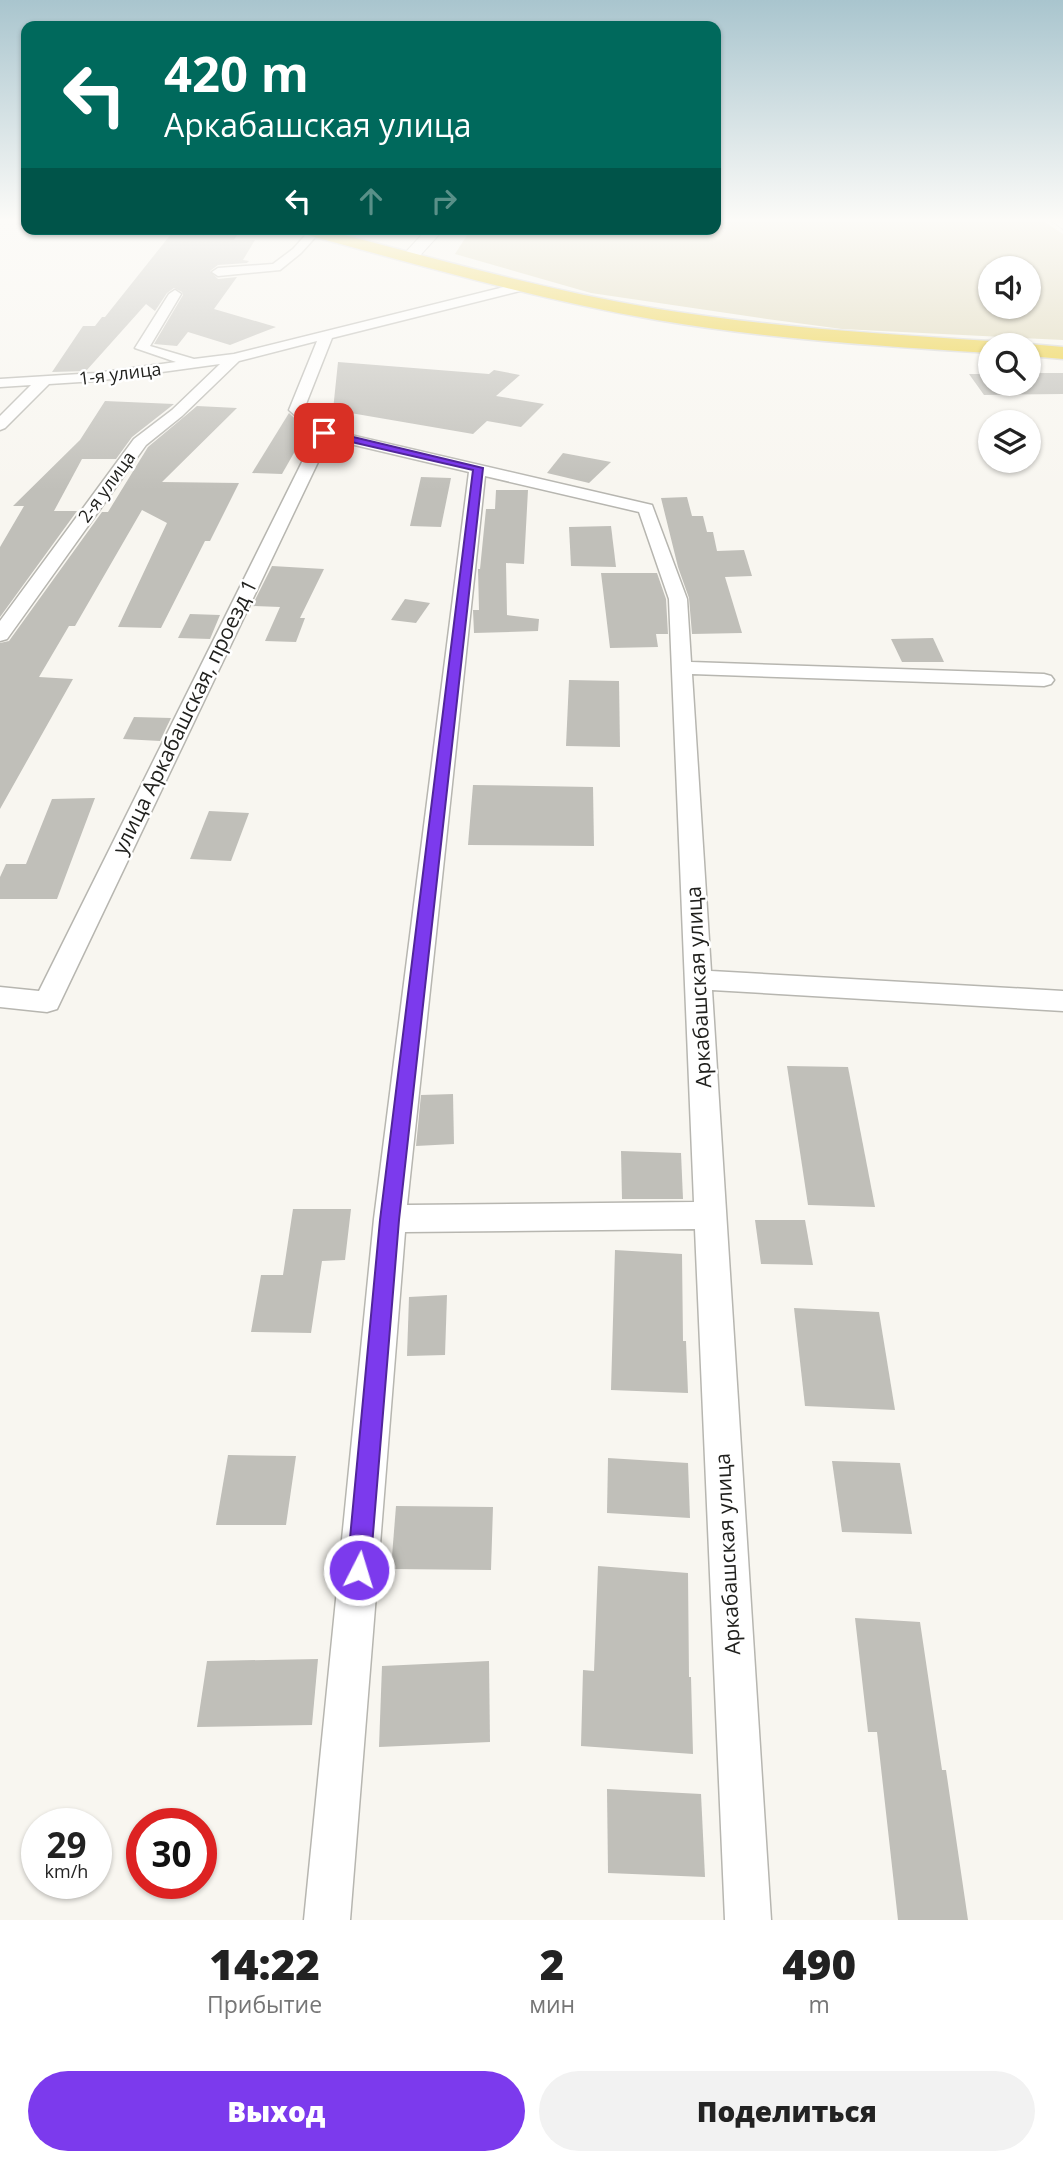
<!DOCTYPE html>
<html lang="ru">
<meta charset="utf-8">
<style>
body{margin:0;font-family:"Open Sans",sans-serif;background:#f2f2f2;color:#222;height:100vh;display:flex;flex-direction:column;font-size:26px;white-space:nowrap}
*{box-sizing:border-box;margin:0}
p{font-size:23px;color:#767676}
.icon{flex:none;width:38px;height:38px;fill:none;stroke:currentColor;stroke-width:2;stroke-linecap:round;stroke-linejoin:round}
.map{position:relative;height:1920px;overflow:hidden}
.sheet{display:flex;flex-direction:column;background:#fff;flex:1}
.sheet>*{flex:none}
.hud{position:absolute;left:21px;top:21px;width:700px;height:214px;border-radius:14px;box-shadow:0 2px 5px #0004;background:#00695c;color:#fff;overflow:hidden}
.tools{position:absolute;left:978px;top:256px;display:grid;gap:14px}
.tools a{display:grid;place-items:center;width:63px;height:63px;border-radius:50%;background:#fff;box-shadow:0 2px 5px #0004;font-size:35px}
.speed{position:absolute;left:21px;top:1808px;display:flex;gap:14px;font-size:35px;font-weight:700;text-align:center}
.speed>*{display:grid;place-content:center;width:91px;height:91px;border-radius:50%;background:#fff;box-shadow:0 2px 5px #0004;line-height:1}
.speed small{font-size:18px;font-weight:400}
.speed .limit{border:10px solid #d22;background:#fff;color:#111}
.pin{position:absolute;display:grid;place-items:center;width:60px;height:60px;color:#fff;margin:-30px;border-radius:14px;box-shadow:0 4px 10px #0006}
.me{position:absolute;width:77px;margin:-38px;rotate:5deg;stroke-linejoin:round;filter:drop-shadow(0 0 5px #0008)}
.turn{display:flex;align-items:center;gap:24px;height:147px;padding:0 28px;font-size:32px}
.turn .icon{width:91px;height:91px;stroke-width:2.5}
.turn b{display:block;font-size:49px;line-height:60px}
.lanes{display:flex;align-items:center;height:66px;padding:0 28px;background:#0003;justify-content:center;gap:35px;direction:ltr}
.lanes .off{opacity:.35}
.eta{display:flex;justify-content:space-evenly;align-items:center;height:119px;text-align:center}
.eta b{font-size:42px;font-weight:800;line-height:49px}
.primary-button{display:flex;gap:14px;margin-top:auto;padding:14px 28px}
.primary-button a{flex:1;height:80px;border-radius:42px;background:#7c3aed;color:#fff;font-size:28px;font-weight:800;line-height:80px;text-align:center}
.primary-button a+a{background:#f2f2f2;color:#222}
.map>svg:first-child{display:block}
.green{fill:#dad3b1;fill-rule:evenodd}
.building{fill:#c0bfb9}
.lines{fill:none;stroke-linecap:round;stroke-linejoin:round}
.street-casing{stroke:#b7b6b0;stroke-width:3}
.secondary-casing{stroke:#b7b6b0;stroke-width:2}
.highway-casing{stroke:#d3d3d2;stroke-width:3}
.street{fill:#fff;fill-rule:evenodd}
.secondary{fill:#fff;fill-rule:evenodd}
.highway{fill:#eacb2c;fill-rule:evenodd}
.route{fill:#7c3aed;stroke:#51269a;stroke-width:2}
.labels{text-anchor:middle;stroke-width:5;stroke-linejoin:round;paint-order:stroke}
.far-street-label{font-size:18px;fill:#21211e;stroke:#fff}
.street-label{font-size:21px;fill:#21211e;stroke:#fff}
</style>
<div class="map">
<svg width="1063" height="1920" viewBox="0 0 1063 1920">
<rect width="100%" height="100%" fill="#f8f6f0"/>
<path class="green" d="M716 221H1043L1063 234V340L842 329 767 319 591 293 455 254 471 229H716ZM990 268H1029V306H990Z"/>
<g class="building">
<path d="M175 229H241L234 240H255L243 260 249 261 247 263 218 265 210 271 218 279 237 277 214 309 276 327 230 345 188 332 177 346 154 344 183 295 182 292 174 288 167 293 155 311 146 304 86 371 52 372 83 326H95L102 317H105Z"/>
<path d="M338 362 489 374 494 370 520 375 496 396 544 404 521 427 487 421 473 434 333 410Z"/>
<path d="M1029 373H1063V394L984 395 969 374H990V383H1029Z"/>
<path d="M105 401 174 404 132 437 116 459H82L54 511H77L0 617V547L24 506H13L80 440Z"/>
<path d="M197 406 237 408 162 482 239 483 210 541H205L161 628 118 627 167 523 142 510 75 626H69L39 677 73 679 0 809V643L9 641 102 512H108L148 447Z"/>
<path d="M289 413 307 430 282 474 252 473Z"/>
<path d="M563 453 611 462 589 483 547 473Z"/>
<path d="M421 477 451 478 441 527 410 526Z"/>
<path d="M496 490H528L524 564 506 563 507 615 539 619 538 631 474 633 473 610H479L478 569H480L486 509H495Z"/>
<path d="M687 497 692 516H703L707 532H713L717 551 744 550 752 576 725 577 742 633 692 634 689 598 678 567 661 498Z"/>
<path d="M611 526 616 567 571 566 569 527Z"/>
<path d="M272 566 324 569 300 618H305L296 642 265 641 280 607 252 606Z"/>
<path d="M601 573H657L666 599 668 634H656L658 647 610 648Z"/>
<path d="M405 599 430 603 416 623 391 620Z"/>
<path d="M190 614 220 615 210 639 178 638Z"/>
<path d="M933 638 944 662H902L891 639Z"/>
<path d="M569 680 619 681 620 747 566 746Z"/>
<path d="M134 717 171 718 160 741 123 739Z"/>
<path d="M473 785 593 787 594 846 468 845Z"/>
<path d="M95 798 57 899H0V877L6 864H26L52 799Z"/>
<path d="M209 811 249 813 231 861 190 859Z"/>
<path d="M787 1066 848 1067 875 1207 808 1205Z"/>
<path d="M453 1094 454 1144 416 1146 421 1095Z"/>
<path d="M621 1151 681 1153 683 1199H622Z"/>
<path d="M293 1209H351L345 1260 322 1261 311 1333 251 1332 261 1275H283Z"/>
<path d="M755 1220H805L813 1265 761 1264Z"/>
<path d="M615 1250 682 1254 683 1341H686L688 1393 611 1390Z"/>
<path d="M447 1295 445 1355 407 1356 409 1297Z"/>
<path d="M794 1308 879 1312 895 1410 805 1406Z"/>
<path d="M228 1455 296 1456 286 1525H216Z"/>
<path d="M608 1458 688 1463 690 1518 607 1513Z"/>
<path d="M832 1461 900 1463 912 1534 842 1532Z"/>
<path d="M396 1506 493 1507 491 1570 391 1569Z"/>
<path d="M598 1566 688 1573 689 1677H691L693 1754 581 1746 583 1670 594 1671Z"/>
<path d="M855 1618 920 1622 942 1770H946L968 1920H898L877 1732H868Z"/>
<path d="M318 1659 312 1725 197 1727 207 1661Z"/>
<path d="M489 1661 490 1742 379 1747 382 1666Z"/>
<path d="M607 1789 701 1794 705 1877 608 1873Z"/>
</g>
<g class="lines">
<defs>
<g id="street">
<path d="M317 229 320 232 301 253 280 270 218 276 212 272 218 268 273 264 293 249 310 230Z"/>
<path d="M524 282 528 283V289L332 338 304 409 329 430 652 505 687 599 691 662 1044 674 1051 676 1054 680 1051 684 1044 686 692 674 711 971 1063 991V1011L712 990 771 1920H725L695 1229 405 1232 350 1920H304L374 1219 469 472 329 439 57 1009 47 1012 0 1007V987L39 991 316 434 289 410 317 341 239 361 182 416 146 445 7 639 0 641V621L134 439 172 410 220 364 96 381 49 384 5 428 0 430V416L31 385 0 387V379L96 373 176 362 135 348 169 294 175 290 181 294 150 346 194 359 234 354ZM485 476 639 512 669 599 694 1202 407 1205Z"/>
</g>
<g id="secondary">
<path d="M1052 221H1063V229Z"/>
<path d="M427 229H444L416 260H404L402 257 404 254Z"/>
</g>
<g id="highway">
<path d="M294 229H322C433 258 544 290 658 309 768 327 879 334 990 341L998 345H990V353C879 346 768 339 657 320 535 299 416 264 296 232Z"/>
<path d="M1029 344 1063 347V359L1029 356V345H1026Z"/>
</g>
</defs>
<use href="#street" class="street-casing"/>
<use href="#secondary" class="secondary-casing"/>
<use href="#highway" class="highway-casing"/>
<use href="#street" class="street"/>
<use href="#secondary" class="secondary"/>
<use href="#highway" class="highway"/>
</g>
<linearGradient id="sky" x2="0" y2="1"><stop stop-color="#a9c5ce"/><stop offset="0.45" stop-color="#fcfbf8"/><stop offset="1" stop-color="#fcfbf8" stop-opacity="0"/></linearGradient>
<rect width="1063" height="490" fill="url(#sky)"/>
<path class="route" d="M324 430 483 468 399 1220 370 1570 367 1578 359 1582 350 1578 347 1570 380 1220 473 470 321 435V431Z"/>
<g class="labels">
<g class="far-street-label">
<text transform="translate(120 374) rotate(-7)" y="6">1-я улица</text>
<text transform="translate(107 487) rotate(-54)" y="6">2-я улица</text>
</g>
<g class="street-label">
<text transform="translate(185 717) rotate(-64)" y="7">улица Аркабашская, проезд 1</text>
<text transform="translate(699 987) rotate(-93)" y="7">Аркабашская улица</text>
<text transform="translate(728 1554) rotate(-93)" y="7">Аркабашская улица</text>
</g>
</g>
</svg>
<div class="tools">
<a><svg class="icon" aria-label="sound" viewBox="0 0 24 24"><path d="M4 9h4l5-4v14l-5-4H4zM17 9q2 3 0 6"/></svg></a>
<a><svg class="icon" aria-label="search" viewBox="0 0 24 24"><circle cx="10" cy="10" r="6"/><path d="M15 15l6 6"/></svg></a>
<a><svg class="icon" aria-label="layers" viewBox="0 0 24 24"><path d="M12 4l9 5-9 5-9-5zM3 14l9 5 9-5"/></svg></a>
</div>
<div class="speed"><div>29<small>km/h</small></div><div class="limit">30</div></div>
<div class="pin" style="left:324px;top:433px;background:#d93025"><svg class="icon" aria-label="arrive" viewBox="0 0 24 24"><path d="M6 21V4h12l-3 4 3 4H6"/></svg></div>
<svg class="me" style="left:359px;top:1570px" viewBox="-20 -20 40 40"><circle r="17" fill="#7c3aed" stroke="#fff" stroke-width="3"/><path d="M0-11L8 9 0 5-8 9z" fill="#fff"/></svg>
<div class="hud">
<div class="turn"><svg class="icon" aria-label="left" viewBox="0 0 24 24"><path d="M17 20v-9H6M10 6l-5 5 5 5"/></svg><div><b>420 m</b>Аркабашская улица</div></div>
<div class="lanes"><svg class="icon" aria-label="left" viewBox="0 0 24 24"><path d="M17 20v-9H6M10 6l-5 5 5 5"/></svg><svg class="icon off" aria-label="ahead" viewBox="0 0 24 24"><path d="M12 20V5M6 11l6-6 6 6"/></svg><svg class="icon off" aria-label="right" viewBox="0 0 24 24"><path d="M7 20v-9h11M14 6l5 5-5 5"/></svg></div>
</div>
</div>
<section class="sheet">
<div class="eta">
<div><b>14:22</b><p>Прибытие</p></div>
<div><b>2</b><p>мин</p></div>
<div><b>490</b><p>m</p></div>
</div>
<div class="primary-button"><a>Выход</a><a>Поделиться</a></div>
</section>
